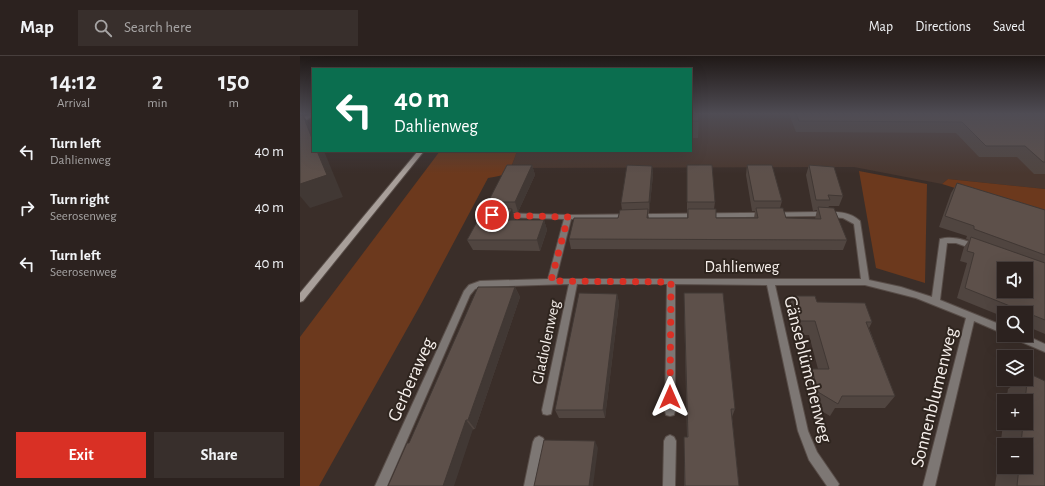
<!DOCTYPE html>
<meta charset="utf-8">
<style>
body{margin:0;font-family:"Alegreya Sans",sans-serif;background:#382f2c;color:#f1f3f6;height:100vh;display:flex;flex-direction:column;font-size:15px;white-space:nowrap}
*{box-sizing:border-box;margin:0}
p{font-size:13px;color:#a6a4a4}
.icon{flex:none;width:22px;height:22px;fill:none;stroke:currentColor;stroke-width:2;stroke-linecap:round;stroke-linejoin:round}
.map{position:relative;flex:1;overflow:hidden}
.details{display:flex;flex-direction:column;background:#2c221f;width:300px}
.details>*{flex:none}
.top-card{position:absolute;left:12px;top:12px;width:380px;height:84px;border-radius:0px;box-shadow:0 4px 16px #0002,0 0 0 1px #483f3d;background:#0b6e4f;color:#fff;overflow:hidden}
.buttons{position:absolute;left:697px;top:206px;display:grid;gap:8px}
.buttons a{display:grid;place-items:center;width:36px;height:36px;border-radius:0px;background:#2c221f;box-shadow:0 4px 16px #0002,0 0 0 1px #483f3d;font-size:20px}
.pin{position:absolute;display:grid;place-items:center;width:34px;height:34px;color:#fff;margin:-17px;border:2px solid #fff;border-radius:50%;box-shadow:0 1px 4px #0007}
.me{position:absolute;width:44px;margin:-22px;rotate:0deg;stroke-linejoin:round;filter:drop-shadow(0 0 3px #0008)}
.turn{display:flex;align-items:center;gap:14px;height:84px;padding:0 16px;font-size:18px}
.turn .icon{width:52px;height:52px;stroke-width:2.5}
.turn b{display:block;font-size:28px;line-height:34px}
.eta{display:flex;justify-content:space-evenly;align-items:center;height:68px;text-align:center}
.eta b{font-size:24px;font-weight:700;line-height:28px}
.primary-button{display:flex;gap:8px;margin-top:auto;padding:8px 16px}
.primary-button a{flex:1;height:46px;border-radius:0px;background:#d93025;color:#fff;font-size:16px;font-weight:700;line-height:46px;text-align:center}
.primary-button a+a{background:#382f2c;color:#f1f3f6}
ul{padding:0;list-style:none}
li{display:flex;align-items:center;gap:12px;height:56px;padding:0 16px}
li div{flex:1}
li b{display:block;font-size:15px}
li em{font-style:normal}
header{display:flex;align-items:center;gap:24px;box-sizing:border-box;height:56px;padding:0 20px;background:#2c221f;border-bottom:1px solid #483f3d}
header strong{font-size:19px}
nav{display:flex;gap:22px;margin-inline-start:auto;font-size:14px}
.search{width:280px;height:36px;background:#382f2c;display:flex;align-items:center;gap:10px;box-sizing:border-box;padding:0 14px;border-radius:0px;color:#a6a4a4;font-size:15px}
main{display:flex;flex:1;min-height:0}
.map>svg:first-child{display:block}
.built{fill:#49372f}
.green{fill:#6c391d}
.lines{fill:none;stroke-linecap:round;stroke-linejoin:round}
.minor-casing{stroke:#584d48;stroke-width:2}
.secondary-casing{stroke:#584d48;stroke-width:2}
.minor{fill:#7d7774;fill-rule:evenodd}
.secondary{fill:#a89f9a;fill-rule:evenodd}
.wall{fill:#504540;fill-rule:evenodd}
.shaded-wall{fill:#413834}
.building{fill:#5d504a;stroke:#413834;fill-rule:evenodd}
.route{stroke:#d93025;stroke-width:7;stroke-dasharray:0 12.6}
.labels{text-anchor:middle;stroke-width:4;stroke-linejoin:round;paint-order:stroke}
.street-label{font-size:16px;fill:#f6efeb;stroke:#2f251f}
.near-street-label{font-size:19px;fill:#f6efeb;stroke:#2f251f}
</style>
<header>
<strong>Map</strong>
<div class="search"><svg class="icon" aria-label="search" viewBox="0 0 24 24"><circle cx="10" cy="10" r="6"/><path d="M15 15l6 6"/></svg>Search here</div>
<nav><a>Map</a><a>Directions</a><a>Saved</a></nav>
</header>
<main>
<section class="details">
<div class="eta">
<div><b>14:12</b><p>Arrival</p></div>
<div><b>2</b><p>min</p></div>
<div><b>150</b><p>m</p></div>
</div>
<ul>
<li><svg class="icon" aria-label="left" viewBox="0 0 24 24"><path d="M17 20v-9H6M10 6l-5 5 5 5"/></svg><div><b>Turn left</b><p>Dahlienweg</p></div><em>40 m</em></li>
<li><svg class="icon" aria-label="right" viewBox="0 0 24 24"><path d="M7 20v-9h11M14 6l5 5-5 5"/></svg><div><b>Turn right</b><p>Seerosenweg</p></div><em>40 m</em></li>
<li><svg class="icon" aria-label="left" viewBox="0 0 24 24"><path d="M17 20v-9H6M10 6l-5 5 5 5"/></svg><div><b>Turn left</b><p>Seerosenweg</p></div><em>40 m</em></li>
</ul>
<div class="primary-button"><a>Exit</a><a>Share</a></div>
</section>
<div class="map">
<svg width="745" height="430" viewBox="0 0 745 430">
<rect width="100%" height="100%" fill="#3a2e29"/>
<path class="built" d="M391 58H745V133L648 123 642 128 554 111 211 112 217 95H391Z"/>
<g class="green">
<path d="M140 95H217C210 115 210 119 188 122L121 248 19 430H0V281Z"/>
<path d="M559 115 627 128 625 227 576 212Z"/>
<path d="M648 123 745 133V160L642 128Z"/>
</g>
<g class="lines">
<defs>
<g id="minor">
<path d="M10 58H13V60L0 67V63Z"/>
<path d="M517 156C532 156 548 154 560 165L569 224 601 231 632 241 640 183C654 179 666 185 679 189L680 191 676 194 656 187H647L640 244 704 270V278L674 265 635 430H623L666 262 616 242 565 229H475L508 375 517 396 539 428 538 430H527L509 404 498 375 467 229 375 228V355L374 359 370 360 366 359 365 355 367 228H277L251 358 247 359 243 358 242 354 269 228 181 231 175 233 170 239 87 430H75L164 235 169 229 180 225 248 223 264 163 203 161 200 159 201 157 268 159ZM517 160 543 162 554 168 561 223H256L271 163Z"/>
<path d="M710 279H725L745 288V296L712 282Z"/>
<path d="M370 379 374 381 376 385 375 430H363L364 385 366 381Z"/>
<path d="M239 380 243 382 245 386 236 430H224L233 386 235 382Z"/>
</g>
<path id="secondary" d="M118 95H124L3 245 0 246V237Z"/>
</defs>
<use href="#minor" class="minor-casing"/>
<use href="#secondary" class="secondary-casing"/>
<use href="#minor" class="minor"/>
<use href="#secondary" class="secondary"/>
</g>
<g class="wall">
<path d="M391 58 399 65 398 82H391Z"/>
<path d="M489 58H745V118H734L717 101H679L656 77 496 76Z"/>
<path d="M232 109 235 119 218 156H213L215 163V164H244L247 174 240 195 173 194 167 184 191 151 188 146Z"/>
<path d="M387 109 415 146 414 153 416 162H454L455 155H452L446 119 447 109 482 145 480 152 486 162 515 163 517 154 513 155 506 119 509 109 543 140 539 150H529L528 152 547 184 543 194 271 193 269 183 318 162 322 154 321 147 352 110 353 119 349 157H348L349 162H387Z"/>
<path d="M657 127 745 154V278L726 270V257H704V261L657 242 667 207 660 205 664 191 669 184 666 183 667 180 639 171 651 137Z"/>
<path d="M215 231 220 241 175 373 109 387Z"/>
<path d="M384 237 435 353 432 361 439 430H384V381H387L384 247Z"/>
<path d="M317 238 319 247 305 362H259L255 354Z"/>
<path d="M493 240 517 246 572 266 569 272 595 340 585 352H535L530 360 511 349 505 326 512 313H518L509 279H494L488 254Z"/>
<path d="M728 317 745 430H695L704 361V367H726V345H706L708 333 720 323H726V319ZM704 389H726V411H704Z"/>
</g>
<g class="shaded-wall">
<path d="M3 59 13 74V85Z"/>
<path d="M17 95H24L43 141 10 152 0 140V128Z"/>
<path d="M232 109 235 119 218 156 215 146Z"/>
<path d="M352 110 353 119 349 157V146Z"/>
<path d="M212 153 215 163 211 174 207 164Z"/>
<path d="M244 164 247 174 240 195 237 184Z"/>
<path d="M215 231 220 241 175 373 168 364Z"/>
<path d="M317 238 319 247 305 362 303 354Z"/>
<path d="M166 364 173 373 154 430H143Z"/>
<path d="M295 385 298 392 293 430H289Z"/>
</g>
<g class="building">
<rect x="391" y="58" width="8" height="7"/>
<path d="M496 58H745V106H743L725 90H686L662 66 499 65Z"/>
<path d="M3 59 13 85V95H17L27 119 0 128V60Z"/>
<path d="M207 109H232L215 146H188Z"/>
<path d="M327 109 352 110 349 146 321 147Z"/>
<path d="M387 109H412L415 146H387Z"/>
<path d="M447 109H472L482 145H454Z"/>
<path d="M509 109 534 111 543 140 528 139 530 144H516Z"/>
<path d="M657 127 745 154V199L674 173V170L645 160Z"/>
<path d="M185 151 212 153 207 164H244L237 184H167Z"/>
<path d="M518 151 534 152 547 184 269 183 274 162H318L320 154 348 153 347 162H388V153H416V162H458L456 152H483L486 162 521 163Z"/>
<path d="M671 181 745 207V264L665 232 674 197 667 195ZM704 213H726V235H704Z"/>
<path d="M178 231H215L168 364H166L143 430H88L107 387H109Z"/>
<path d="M279 237 317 238 303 354H255Z"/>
<path d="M384 237H423L435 353H431L439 430H385L384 381H388Z"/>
<path d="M493 240H515L517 246 565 247 572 266H566L595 340H542L538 348 518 336 512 313H529L515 265H500Z"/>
<path d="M728 317 745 325V430H717L719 411H726V389H721L723 367H726V345H725Z"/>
<path d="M244 384 295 385 289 430H234Z"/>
</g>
<linearGradient id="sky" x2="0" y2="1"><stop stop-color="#201917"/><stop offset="0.49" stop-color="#4f4c54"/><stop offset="1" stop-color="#4f4c54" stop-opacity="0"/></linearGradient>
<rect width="745" height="118" fill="url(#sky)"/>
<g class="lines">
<path class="route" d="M192 159 268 161 251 225 371 226 370 341"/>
</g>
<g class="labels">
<g class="street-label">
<text x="442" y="216">Dahlienweg</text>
<text transform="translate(245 286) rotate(-78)" y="6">Gladiolenweg</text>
</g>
<g class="near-street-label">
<text transform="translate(509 313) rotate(76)" y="7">Gänseblümchenweg</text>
<text transform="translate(110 323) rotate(-66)" y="7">Gerberaweg</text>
<text transform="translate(633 341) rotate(-76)" y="7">Sonnenblumenweg</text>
</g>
</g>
</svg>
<div class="buttons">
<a><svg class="icon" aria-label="sound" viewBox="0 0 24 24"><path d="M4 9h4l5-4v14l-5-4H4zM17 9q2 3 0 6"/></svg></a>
<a><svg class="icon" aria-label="search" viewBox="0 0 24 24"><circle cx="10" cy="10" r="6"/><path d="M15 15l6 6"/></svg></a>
<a><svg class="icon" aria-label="layers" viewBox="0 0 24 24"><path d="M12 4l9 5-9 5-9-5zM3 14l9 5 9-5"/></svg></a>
<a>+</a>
<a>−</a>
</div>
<div class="pin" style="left:192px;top:159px;background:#d93025"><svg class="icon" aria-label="arrive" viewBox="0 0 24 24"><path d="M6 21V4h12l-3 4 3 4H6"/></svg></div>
<svg class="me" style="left:370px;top:341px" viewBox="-20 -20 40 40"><path d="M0-17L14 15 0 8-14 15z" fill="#d93025" stroke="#fff" stroke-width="4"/></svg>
<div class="top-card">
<div class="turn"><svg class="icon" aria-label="left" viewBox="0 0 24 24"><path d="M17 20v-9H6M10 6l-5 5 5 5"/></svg><div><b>40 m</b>Dahlienweg</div></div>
</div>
</div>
</main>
